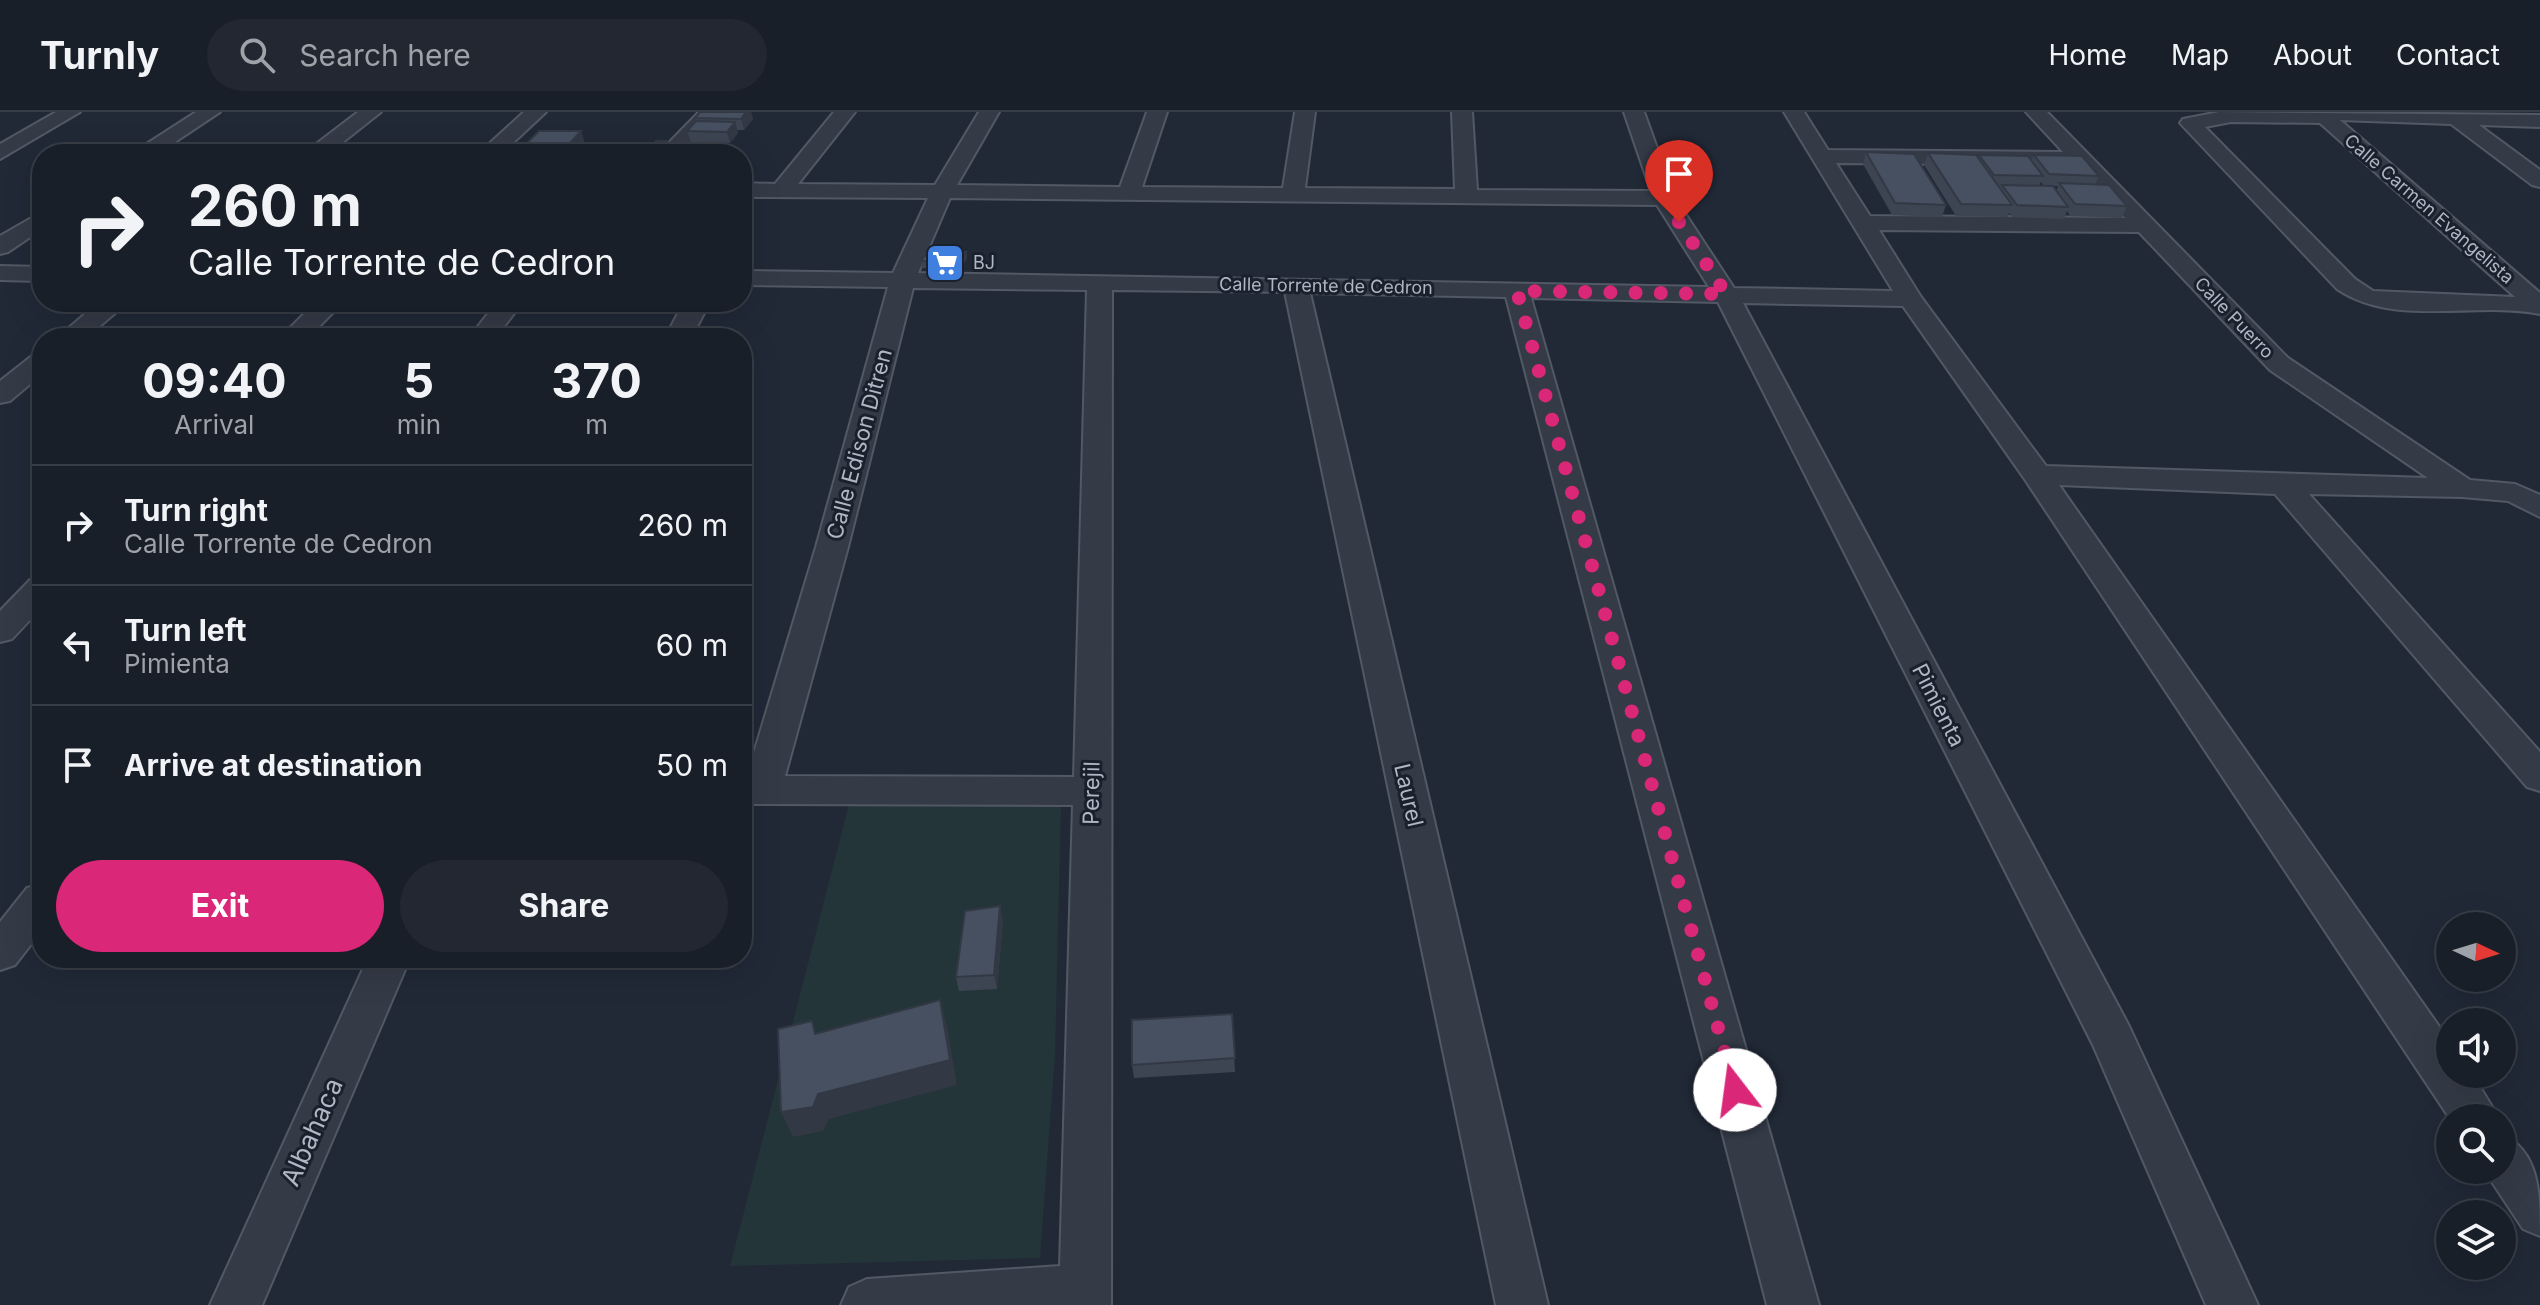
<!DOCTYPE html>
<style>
body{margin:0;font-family:Inter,sans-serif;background:#222731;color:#f1f3f6;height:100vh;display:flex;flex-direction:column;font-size:30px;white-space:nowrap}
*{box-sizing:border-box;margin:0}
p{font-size:26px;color:#9fa2a8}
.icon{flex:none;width:44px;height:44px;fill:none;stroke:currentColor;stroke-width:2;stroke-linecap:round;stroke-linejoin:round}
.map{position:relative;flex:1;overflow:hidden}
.side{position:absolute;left:32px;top:216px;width:720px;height:640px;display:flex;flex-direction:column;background:#191f29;border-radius:32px;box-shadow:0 8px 32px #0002,0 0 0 2px #373d46}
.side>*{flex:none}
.banner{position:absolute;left:32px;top:32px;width:720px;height:168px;border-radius:32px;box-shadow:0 8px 32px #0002,0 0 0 2px #373d46;background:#191f29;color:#f1f3f6;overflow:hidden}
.needle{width:52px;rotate:94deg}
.buttons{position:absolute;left:2436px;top:800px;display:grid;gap:16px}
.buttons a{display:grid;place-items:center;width:80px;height:80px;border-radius:50%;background:#191f29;box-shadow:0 8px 32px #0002,0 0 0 2px #373d46;font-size:40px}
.pin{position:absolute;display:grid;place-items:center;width:68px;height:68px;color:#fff;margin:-82px -34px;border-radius:50% 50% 50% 0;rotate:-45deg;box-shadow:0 0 8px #0007}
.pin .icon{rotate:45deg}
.me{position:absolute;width:88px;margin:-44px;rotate:345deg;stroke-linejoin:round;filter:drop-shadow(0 0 6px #0008)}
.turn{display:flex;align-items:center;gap:28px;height:168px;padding:0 24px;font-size:36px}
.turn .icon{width:104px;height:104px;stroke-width:2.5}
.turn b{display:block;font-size:56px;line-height:68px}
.eta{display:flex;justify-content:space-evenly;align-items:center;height:136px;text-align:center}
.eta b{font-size:48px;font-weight:700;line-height:56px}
.cta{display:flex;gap:16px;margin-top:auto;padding:16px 24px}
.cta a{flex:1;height:92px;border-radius:48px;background:#db2777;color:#fff;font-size:32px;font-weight:700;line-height:92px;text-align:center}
.cta a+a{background:#222731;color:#f1f3f6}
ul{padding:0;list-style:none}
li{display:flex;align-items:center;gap:24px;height:120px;padding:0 24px;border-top:2px solid #373d46}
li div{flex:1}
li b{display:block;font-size:30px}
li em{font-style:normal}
header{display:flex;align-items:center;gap:48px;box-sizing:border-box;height:112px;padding:0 40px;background:#191f29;border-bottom:2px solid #373d46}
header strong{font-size:38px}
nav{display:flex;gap:44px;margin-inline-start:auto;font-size:28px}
.search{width:560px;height:72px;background:#222731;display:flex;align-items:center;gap:20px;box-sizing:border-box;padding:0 28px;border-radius:44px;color:#9fa2a8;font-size:30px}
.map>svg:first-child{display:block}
.green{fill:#233538}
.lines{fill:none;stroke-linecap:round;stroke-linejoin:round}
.street-casing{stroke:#525965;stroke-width:4}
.street{fill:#343b47;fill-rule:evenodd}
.wall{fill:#3d4553;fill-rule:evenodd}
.shaded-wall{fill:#323844}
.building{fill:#475061;stroke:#323844;stroke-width:2}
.route{stroke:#db2777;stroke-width:14;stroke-dasharray:0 25.2}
.labels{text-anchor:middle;stroke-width:6;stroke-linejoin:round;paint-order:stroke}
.far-street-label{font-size:18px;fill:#afb6c4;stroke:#1a202c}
.far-poi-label{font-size:18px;fill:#afb6c4;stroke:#1a202c;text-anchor:start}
.street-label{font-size:22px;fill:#afb6c4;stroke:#1a202c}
.near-street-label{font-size:26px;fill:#afb6c4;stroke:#1a202c}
</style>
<header>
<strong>Turnly</strong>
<div class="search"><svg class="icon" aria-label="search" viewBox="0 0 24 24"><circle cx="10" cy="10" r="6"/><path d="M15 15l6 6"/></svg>Search here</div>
<nav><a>Home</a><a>Map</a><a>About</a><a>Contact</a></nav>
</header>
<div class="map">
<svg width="2540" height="1193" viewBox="0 0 2540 1193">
<rect width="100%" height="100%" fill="#212937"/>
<path class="green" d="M851 685 1061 692 1055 941 1040 1146 730 1154Z"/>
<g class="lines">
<defs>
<g id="street">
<path d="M56 0H80L0 47V32Z"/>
<path d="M196 0H220L157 42H131Z"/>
<path d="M358 0H381L328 42H303Z"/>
<path d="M524 0H546L501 42H478Z"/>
<path d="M699 0H720L681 42H658Z"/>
<path d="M834 0H855L798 72 935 73 979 0H999L957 73 1120 75 1147 0H1167L1142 75 1283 76 1295 0H1315L1305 76 1455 77 1452 0H1472L1477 78 1651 79 1624 0H1644L1675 86 1734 176 1893 179 1784 0H1804L1828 38 2063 40 2026 0H2047L2288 246 2470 368 2515 372 2540 383V405L2508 389 2462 385 2309 382 2540 640V679L2527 675 2275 382 2059 373 2450 930V962H2472L2499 1006 2450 1007 2024 366 1903 194 1743 191 2129 914 2258 1193H2206L2093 933 1718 190 1531 186 1819 1193H1767L1506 185 1310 181 1548 1193H1496L1285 180 1112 178 1111 1193H841L849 1175 867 1167 1060 1154 1073 693 742 692V664H747L816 435 888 175 742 173V159L893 161 928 86 742 85V71L775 72ZM1836 51 2076 53 2125 106 1870 104ZM950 86 1657 93 1709 175 918 161ZM1879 118 2139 120 2270 258 2428 366 2046 354 1921 185ZM913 176 1087 178 1074 665 785 664 848 435Z"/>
<path d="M2219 0 2540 3V15L2479 13 2540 58V75L2532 73 2451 12 2340 8 2540 181V202C2474 189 2395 216 2337 177L2180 11 2183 7ZM2231 10 2320 11 2515 185 2373 179 2355 167 2205 15Z"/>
<path d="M42 100V117L8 140 0 142V124Z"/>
<path d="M0 154 42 155V169L0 168Z"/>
<path d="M99 190H128L86 226H57Z"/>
<path d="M316 190H343L308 226H280Z"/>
<path d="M497 190H523L495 226H469Z"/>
<path d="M684 190H710L691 226H665Z"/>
<path d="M42 241V262L10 289 0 291V269L33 243Z"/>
<path d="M42 465V495L12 527 0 530V499L30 468Z"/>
<path d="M42 772V818L15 853 0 858V810L27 776Z"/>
<path d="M368 846H410L262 1193H210Z"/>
<path d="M2502 1022C2540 1040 2540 1082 2540 1124L2523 1117 2484 1058H2502Z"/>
</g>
</defs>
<use href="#street" class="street-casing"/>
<use href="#street" class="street"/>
</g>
<g class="wall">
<path d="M700 0H751L753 7 744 18H737L738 21 730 31 691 30 687 19 696 9 695 6Z"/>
<path d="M669 35 662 42H649L648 38Z"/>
<path d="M1866 40 1946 93 1942 105 1892 103 1863 52Z"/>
<path d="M1928 41 1978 46 1979 43 2031 49 2034 43 2099 64 2095 73 2127 94 2122 106 2070 104 2067 99 2064 107 2012 105 2009 101 2008 105 1956 104 1924 53ZM2041 70 2044 74H2058L2056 79 2039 74Z"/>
<path d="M966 140 967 146 960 158 922 156 921 149Z"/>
<path d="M1003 808 997 877 959 879 956 865Z"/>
<path d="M1232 902 1235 960 1134 966 1132 953Z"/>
</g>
<g class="shaded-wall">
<path d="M746 0H751L753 7 744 18 741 7Z"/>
<path d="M735 10 738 21 730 31 727 20Z"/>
<path d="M581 19 585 31 575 42H560Z"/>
<path d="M667 29 669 35 662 42H659L658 38Z"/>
<path d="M639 34 642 42H632Z"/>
<path d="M966 140 967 146 960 158 959 151Z"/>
<path d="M1000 794 1003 808 997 877 994 863Z"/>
<path d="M940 888 947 914 957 973 829 1007 823 1019 793 1025 781 1000 818 982Z"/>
</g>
<g class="building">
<path d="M700 0H746L741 7 695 6Z"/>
<path d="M696 9 735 10 727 20 687 19Z"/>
<path d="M539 19H581L560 42H516Z"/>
<path d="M656 29H667L658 38H648Z"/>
<path d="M595 33 639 34 632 42H585Z"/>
<path d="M1866 40 1914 42 1946 93 1895 91Z"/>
<path d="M1928 41 1976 43 2012 93 1961 92Z"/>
<path d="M1979 43 2028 44 2043 64 1994 63Z"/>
<path d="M2034 43 2082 44 2099 64 2049 62Z"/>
<path d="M2059 71 2109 73 2127 94 2075 92Z"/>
<path d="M2002 73 2053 74 2068 95 2017 93Z"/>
<path d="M929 138 966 140 959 151 921 149Z"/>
<path d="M1000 794 994 863 956 865 965 799Z"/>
<path d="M940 888 950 948 818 982 813 995 781 1000 778 917 812 909 815 922Z"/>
<path d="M1232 902 1235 946 1132 953V908Z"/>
</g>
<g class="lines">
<path class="route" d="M1679 110 1726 182 1517 179 1735 978"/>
</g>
<defs>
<symbol id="supermarket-square" viewBox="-11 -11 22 22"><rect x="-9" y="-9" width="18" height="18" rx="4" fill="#3f7fe0" stroke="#1a202c"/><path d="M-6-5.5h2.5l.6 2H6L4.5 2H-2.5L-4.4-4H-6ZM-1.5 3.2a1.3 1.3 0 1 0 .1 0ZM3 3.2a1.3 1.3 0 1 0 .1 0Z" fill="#fff"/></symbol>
</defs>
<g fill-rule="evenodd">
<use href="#supermarket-square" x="923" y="129" width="44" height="44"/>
</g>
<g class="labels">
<g class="far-street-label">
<text transform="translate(2429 97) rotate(41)" y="6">Calle Carmen Evangelista</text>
<text transform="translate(1326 174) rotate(1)" y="6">Calle Torrente de Cedron</text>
<text transform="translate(2234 206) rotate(46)" y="6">Calle Puerro</text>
</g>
<g class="far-poi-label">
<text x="973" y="157">BJ</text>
</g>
<g class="street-label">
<text transform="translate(859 332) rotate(-75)" y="8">Calle Edison Ditren</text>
<text transform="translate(1939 593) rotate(63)" y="8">Pimienta</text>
<text transform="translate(1091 681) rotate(-89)" y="8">Perejil</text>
<text transform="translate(1409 683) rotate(77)" y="8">Laurel</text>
</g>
<g class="near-street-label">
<text transform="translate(312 1020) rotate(-66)" y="9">Albahaca</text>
</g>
</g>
</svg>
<div class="buttons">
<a><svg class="needle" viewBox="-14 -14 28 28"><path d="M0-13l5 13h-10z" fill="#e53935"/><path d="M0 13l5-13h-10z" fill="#9fa2a8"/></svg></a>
<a><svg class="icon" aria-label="sound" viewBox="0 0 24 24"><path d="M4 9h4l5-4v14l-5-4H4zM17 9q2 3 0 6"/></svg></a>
<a><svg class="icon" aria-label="search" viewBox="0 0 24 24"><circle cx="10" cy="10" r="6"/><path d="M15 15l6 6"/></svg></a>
<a><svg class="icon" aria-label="layers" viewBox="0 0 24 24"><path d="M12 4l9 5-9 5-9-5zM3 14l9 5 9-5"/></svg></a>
</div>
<div class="pin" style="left:1679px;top:110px;background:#d93025"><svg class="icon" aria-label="arrive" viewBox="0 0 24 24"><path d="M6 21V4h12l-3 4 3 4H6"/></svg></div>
<svg class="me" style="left:1735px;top:978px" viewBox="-20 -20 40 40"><circle r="19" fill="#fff"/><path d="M0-13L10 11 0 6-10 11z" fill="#db2777"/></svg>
<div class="banner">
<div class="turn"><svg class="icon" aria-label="right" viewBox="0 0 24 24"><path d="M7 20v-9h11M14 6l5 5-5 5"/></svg><div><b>260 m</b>Calle Torrente de Cedron</div></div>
</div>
<section class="side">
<div class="eta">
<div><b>09:40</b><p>Arrival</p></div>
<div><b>5</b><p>min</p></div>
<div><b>370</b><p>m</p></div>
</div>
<ul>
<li><svg class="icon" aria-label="right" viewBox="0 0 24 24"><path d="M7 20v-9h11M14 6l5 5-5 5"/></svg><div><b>Turn right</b><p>Calle Torrente de Cedron</p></div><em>260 m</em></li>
<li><svg class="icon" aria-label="left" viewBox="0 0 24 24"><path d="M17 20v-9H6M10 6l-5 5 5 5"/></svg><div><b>Turn left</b><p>Pimienta</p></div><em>60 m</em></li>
<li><svg class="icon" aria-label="arrive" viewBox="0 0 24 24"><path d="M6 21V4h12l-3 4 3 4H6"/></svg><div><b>Arrive at destination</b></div><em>50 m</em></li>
</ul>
<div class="cta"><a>Exit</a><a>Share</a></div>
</section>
</div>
